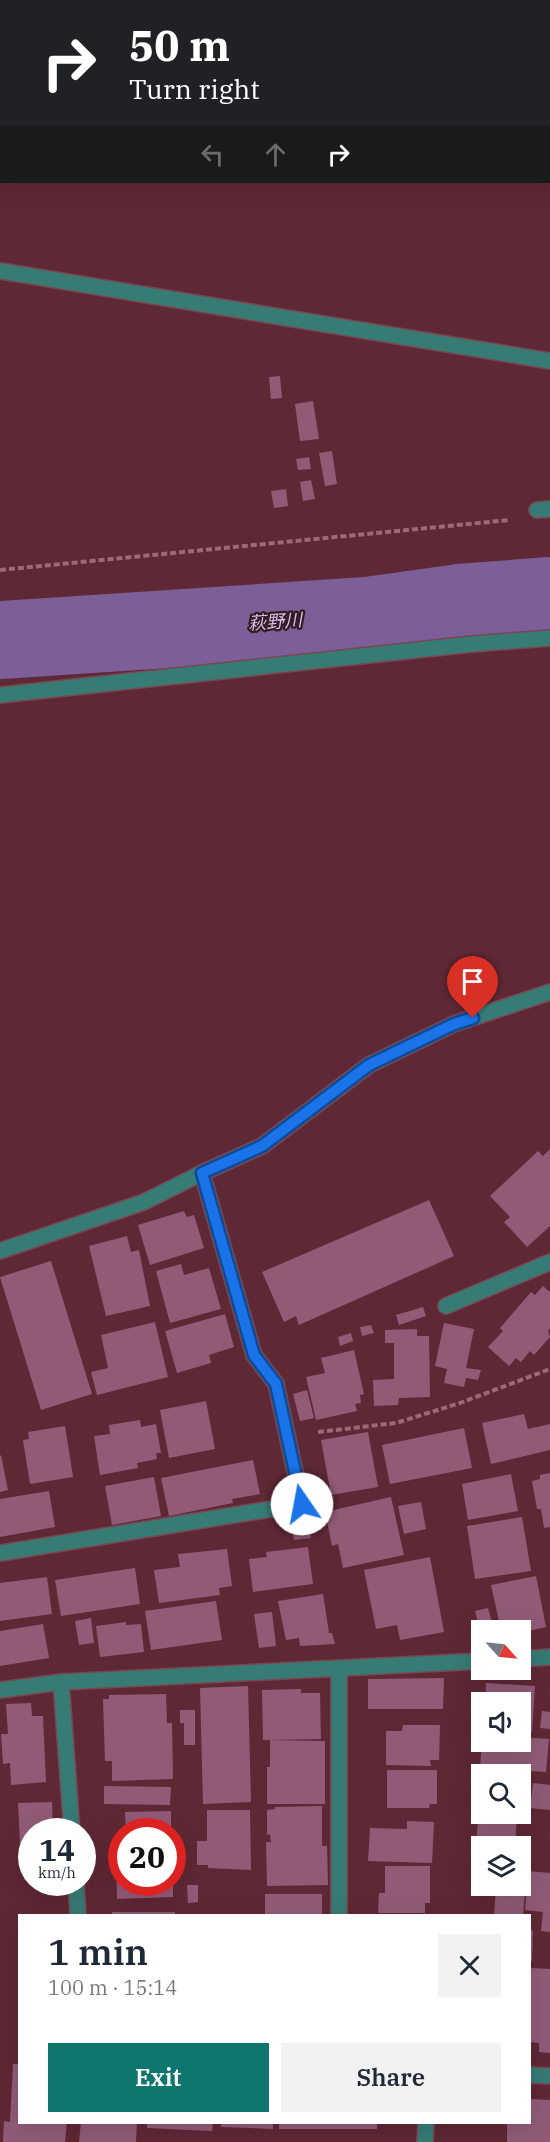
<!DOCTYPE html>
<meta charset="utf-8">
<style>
body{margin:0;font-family:"IBM Plex Serif","Noto Sans JP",serif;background:#f2f2f3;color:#1f2937;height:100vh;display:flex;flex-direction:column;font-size:22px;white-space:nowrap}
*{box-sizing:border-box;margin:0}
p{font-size:20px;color:#747a83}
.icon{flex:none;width:33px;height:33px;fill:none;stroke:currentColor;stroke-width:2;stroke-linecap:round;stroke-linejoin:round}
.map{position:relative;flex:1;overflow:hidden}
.side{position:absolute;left:18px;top:1914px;width:513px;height:210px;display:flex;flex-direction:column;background:#fff;border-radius:0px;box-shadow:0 6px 24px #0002}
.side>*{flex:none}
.hud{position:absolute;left:0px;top:0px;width:550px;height:183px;box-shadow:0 6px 24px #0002;background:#202124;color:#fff;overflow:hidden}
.needle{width:39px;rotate:117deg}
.buttons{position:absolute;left:471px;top:1620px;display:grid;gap:12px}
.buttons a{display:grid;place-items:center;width:60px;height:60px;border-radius:0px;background:#fff;box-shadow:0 6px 24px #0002;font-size:30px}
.speed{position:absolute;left:18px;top:1818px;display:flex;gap:12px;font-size:30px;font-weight:700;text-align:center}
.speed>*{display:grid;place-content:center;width:78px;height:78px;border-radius:50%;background:#fff;box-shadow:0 6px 24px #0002;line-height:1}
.speed small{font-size:15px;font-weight:400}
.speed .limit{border:9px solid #d22;background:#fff;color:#111}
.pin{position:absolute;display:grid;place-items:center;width:51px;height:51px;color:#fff;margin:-62px -26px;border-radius:50% 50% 50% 0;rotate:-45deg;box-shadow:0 0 6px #0007}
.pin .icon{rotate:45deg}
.me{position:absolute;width:66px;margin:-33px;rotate:348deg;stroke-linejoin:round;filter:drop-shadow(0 0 4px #0008)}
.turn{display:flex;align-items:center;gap:21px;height:126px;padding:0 30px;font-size:27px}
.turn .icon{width:78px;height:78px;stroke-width:2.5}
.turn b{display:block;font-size:42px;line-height:51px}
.lanes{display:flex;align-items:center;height:57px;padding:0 30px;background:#0003;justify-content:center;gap:30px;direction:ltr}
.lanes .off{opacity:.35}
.round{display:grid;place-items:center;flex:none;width:63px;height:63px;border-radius:0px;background:#f2f2f3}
.summary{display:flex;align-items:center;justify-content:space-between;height:102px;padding:0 30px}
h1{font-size:36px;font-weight:600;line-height:45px}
.button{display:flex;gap:12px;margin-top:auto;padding:12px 30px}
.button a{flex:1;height:69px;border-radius:0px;background:#0f766e;color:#fff;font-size:24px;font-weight:600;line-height:69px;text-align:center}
.button a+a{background:#f2f2f3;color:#1f2937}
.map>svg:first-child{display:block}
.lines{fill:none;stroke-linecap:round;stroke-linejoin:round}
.river{stroke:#7c5e99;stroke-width:78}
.building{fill:#915b78}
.minor-casing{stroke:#7a4652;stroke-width:18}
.path{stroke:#9a6b76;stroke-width:4;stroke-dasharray:6 3;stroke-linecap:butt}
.minor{stroke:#377b75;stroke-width:15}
.route-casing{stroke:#114b97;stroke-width:15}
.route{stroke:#1a73e8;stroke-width:10}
.labels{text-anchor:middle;stroke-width:4.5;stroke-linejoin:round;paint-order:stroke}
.water-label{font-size:18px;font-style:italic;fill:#dac0f4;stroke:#341b20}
</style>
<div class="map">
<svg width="550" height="2142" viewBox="0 0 550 2142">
<rect width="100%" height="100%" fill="#5f2835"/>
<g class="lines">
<path class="river" d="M0 640 366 616 459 603 550 596"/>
</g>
<g class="building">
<path d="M280 376 282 398 271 399 269 377Z"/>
<path d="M313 401 319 439 300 441 295 404Z"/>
<path d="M332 451 337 484 325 486 319 453Z"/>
<path d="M309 457 311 469 298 470 296 459Z"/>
<path d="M311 480 315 499 303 501 300 482Z"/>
<path d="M286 489 288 506 274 508 271 491Z"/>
<path d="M550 1149V1226L527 1247 504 1222 510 1217 490 1196 538 1151 543 1156Z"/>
<path d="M429 1200 454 1256 299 1325 296 1316 284 1322 262 1272Z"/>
<path d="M184 1211 187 1217 194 1215 204 1248 150 1265 138 1225Z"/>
<path d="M127 1236 131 1252 139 1250 150 1306 106 1316 89 1246Z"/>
<path d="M51 1261 92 1394 41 1410 0 1277Z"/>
<path d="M181 1264 184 1275 209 1268 221 1309 170 1323 156 1271Z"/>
<path d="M543 1286 550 1292V1328L548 1331 550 1337 534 1355 530 1351 521 1362 516 1358 509 1366 488 1347 503 1331 500 1328 531 1292 535 1295Z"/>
<path d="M423 1307 426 1316 399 1325 396 1315Z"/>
<path d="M225 1314 234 1347 209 1355 211 1363 177 1373 165 1331Z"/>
<path d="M155 1322 168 1377 97 1395 91 1372 108 1368 101 1335Z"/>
<path d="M444 1323 474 1329 466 1368 481 1370 478 1380 466 1378 464 1387 444 1383 447 1369 435 1366Z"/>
<path d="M371 1325 374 1333 362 1336 360 1327Z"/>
<path d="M417 1329V1336H429L430 1397 399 1398 398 1405 374 1406 373 1380 394 1379V1343H385V1330Z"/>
<path d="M351 1333 353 1341 340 1346 338 1337Z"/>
<path d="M354 1350 364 1394 360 1395 361 1403 355 1404 357 1411 316 1420 306 1377 325 1373 321 1358Z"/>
<path d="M307 1390 314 1418 300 1421 293 1394Z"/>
<path d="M206 1401 215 1449 169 1458 160 1410Z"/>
<path d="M524 1414 528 1429 550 1424V1450L491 1464 482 1423Z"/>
<path d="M140 1420 141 1427 156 1424 161 1453H156L157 1459 137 1463 138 1468 100 1475 94 1436 110 1434 109 1425Z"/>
<path d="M65 1426 73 1477 30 1484 23 1440 29 1439 28 1432Z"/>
<path d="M464 1428 472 1468 390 1484 382 1445Z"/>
<path d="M368 1432 378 1487 331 1495 321 1440Z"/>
<path d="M1 1455 8 1490 0 1492V1456Z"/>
<path d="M253 1460 260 1494 232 1499 233 1503 169 1516 161 1478Z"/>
<path d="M550 1473V1527L544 1528 541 1509H537L532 1481 540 1479V1475Z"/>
<path d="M511 1474 518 1511 468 1520 462 1484Z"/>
<path d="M154 1477 161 1516 112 1525 105 1486Z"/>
<path d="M49 1491 55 1527 0 1537V1499Z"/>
<path d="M391 1497 404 1555 343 1568 338 1544 332 1546 325 1512Z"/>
<path d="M421 1502 426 1529 404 1534 398 1506Z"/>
<path d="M522 1517 531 1571 475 1579 467 1526Z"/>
<path d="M310 1528 311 1538 294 1540 292 1531Z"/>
<path d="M308 1547 313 1584 253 1592 249 1559 267 1557 266 1552Z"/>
<path d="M227 1549 232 1586 219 1588 220 1595 159 1603 154 1570 180 1567 178 1554Z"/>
<path d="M430 1557 444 1632 400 1640 397 1625 376 1629 364 1570Z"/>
<path d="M135 1568 140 1604 61 1616 55 1580Z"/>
<path d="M536 1576 546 1627 520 1633V1630H501L491 1585Z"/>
<path d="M47 1577 52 1614 0 1621V1583Z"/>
<path d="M323 1594 329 1633H332L335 1644 300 1646 299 1638 286 1640 278 1601Z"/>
<path d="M216 1601 222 1640 151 1650 145 1611Z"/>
<path d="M488 1608 494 1630H480L475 1611Z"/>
<path d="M272 1612 276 1646 259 1648 254 1614Z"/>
<path d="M91 1618 94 1643 79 1645 75 1621Z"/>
<path d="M126 1622V1625L141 1624 144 1652 100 1657 96 1626Z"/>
<path d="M43 1624 49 1658 0 1666V1631Z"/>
<path d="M444 1678 443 1709H368V1679Z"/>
<path d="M486 1683 535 1686 532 1732H520V1702H485Z"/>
<path d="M248 1686 251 1802 203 1804 200 1688Z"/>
<path d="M301 1689V1693H320L321 1739 263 1740 262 1690Z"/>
<path d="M166 1694 167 1723H172L173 1779 112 1781V1761H105L103 1699H109V1695Z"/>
<path d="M31 1703 32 1716H43L46 1782 11 1785 10 1763 3 1764 1 1734H8L6 1704Z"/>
<path d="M180 1710H195V1745H184V1723H180Z"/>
<path d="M542 1711 550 1712V1729L540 1728Z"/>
<path d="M403 1725H440L439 1760H430L431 1766 386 1765V1731H402Z"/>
<path d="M520 1737 549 1739 546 1772 480 1768 482 1742H520Z"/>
<path d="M270 1740 325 1741V1804H267V1767H270Z"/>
<path d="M387 1770H437V1804H430L429 1808H387Z"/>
<path d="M533 1783 550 1785V1810L530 1808Z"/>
<path d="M104 1786 171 1787 170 1805 104 1804Z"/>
<path d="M480 1791H482V1814H517L515 1846H482V1849H476Z"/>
<path d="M52 1802 53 1832H32V1870H28V1862L21 1863 18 1803Z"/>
<path d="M322 1806V1846H327L328 1885 267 1886 266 1842H271L270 1834 267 1835V1810L275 1809V1807Z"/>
<path d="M207 1810H250L251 1870 208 1868V1865H197V1841H207Z"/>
<path d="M171 1811V1832H126L125 1812Z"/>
<path d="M407 1821 434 1822 432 1863 368 1861 370 1828 407 1829Z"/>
<path d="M116 1844H122V1882H173V1897L117 1899Z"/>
<path d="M385 1866H430V1903H425V1913H378L379 1893H385Z"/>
<path d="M528 1871 550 1873V1932L541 1931 543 1912 525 1910Z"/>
<path d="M520 1876H526L523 1916H494L496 1886H520Z"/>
<path d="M187 1885H198V1902L188 1903Z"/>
<rect x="265" y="1894" width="57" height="22"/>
<rect x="112" y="1912" width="63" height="4"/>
<path d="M530 1930 533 1931 532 1961H530Z"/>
<path d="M530 1968 550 1969V2053L539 2052V2043L530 2042Z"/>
<path d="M13 2064H20V2122H67L65 2142H3L4 2121 10 2122Z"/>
<path d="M530 2099 550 2100V2142H507V2122H530Z"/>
<path d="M81 2122H137L136 2142H79Z"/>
<path d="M147 2122H213L212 2131 147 2128Z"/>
<path d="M221 2122H273V2129L221 2127Z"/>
<rect x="279" y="2122" width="98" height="7"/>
</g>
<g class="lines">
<defs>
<g id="minor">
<path d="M0 271 550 361"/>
<path d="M537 510 550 509"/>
<path d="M0 695 472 644 550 638"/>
<path d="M0 1251 144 1202 202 1173 262 1146 369 1065 454 1024 550 992"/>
<path d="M446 1306 550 1262"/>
<path d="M0 1553 302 1504 276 1384 254 1355 202 1173"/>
<path d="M520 1659 550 1657"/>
<path d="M339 1669V1916"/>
<path d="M61 1682 72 1832"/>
<path d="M0 1690 61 1682 482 1661"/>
<path d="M76 1882 78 1916"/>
<path d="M530 2075 550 2076"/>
<path d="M425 2142 426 2122"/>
</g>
</defs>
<use href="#minor" class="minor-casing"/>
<g class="path">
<path d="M0 570 509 520"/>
<path d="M318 1432 396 1423 460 1403 550 1369"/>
</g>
<use href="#minor" class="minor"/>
</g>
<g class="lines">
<defs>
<path id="route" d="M302 1504 276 1384 254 1355 202 1173 262 1146 369 1065 454 1024 473 1018"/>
</defs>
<use href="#route" class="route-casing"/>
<use href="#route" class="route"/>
</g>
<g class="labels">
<g class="water-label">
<text transform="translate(275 622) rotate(-4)" y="6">萩野川</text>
</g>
</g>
</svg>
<div class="buttons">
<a><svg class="needle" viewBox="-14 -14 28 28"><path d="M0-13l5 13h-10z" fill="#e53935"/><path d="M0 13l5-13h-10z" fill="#747a83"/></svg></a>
<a><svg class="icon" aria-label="sound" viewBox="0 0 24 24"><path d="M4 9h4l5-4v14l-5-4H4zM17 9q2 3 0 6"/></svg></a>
<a><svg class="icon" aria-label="search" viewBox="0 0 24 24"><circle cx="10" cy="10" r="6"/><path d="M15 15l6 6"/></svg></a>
<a><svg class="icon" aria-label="layers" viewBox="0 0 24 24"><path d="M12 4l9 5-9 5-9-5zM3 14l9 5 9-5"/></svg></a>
</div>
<div class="speed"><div>14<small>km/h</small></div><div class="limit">20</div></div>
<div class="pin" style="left:473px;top:1018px;background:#d93025"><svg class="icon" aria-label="arrive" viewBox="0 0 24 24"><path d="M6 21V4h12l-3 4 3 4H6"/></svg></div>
<svg class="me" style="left:302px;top:1504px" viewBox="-20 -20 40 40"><circle r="19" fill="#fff"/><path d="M0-13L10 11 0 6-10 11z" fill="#1a73e8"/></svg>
<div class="hud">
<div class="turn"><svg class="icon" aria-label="right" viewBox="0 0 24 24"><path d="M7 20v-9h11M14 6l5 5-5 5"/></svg><div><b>50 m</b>Turn right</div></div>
<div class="lanes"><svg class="icon off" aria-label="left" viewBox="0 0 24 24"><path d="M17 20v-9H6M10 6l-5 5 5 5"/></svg><svg class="icon off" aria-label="ahead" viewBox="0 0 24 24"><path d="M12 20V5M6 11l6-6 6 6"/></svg><svg class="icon" aria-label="right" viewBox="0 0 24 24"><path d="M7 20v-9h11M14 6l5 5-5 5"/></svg></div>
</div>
<section class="side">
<div class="summary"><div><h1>1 min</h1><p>100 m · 15:14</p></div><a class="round"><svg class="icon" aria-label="close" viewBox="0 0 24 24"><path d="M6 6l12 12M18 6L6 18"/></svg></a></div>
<div class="button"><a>Exit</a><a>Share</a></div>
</section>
</div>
